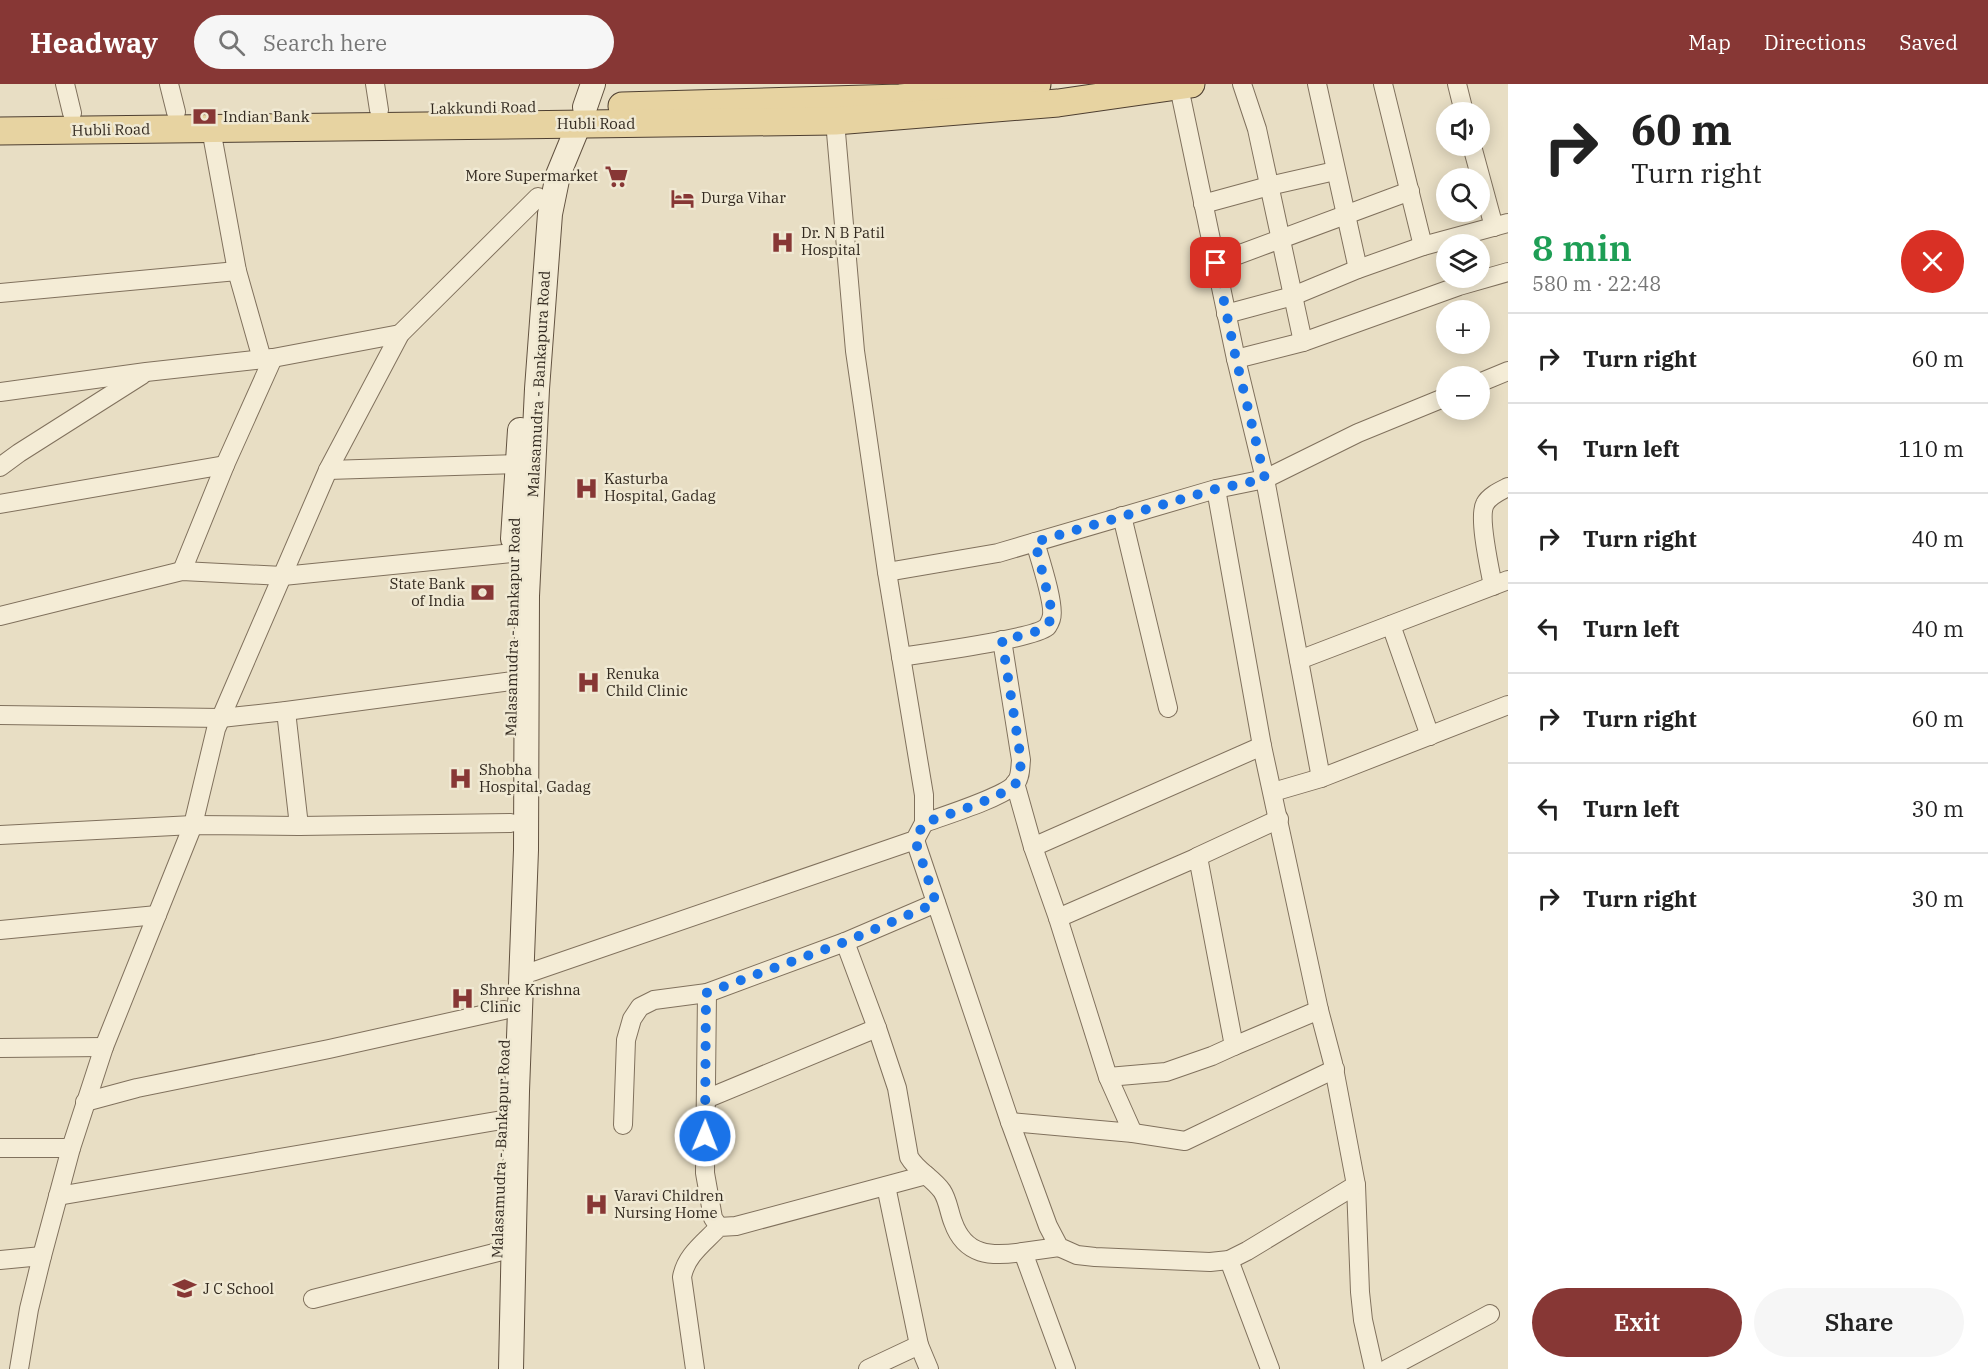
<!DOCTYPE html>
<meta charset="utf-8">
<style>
body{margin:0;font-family:"IBM Plex Serif",serif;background:#f6f6f6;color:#222;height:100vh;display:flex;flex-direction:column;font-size:22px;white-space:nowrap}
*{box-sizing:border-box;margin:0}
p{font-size:20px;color:#767676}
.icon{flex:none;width:33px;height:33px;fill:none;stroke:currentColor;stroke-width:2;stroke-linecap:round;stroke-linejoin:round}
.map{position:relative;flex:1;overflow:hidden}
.panel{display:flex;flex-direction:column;background:#fff;width:480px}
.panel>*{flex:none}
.top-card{background:#fff;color:#222;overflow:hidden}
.tools{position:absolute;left:1436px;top:18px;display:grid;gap:12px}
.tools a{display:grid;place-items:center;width:54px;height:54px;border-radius:50%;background:#fff;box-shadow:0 3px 15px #0003;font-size:30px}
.pin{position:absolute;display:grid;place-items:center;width:51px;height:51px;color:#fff;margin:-26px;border-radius:12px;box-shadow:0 3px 9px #0006}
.me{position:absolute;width:66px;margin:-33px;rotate:1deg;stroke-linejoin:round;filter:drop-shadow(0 0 4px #0008)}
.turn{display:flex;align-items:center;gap:21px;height:126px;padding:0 24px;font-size:27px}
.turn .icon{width:78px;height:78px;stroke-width:2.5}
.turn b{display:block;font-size:42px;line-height:51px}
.round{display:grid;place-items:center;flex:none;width:63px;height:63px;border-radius:32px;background:#f6f6f6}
.head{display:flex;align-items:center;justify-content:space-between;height:102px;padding:0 24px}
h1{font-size:36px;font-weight:600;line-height:45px;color:#1e9e55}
.primary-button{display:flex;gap:12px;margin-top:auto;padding:12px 24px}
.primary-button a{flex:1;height:69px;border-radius:36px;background:#873735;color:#fff;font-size:24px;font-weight:600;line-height:69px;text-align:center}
.primary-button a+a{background:#f6f6f6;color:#222}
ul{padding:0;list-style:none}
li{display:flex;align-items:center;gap:18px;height:90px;padding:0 24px;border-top:2px solid #e0e0e0}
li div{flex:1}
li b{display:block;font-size:22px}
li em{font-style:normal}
header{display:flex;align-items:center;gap:36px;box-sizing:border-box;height:84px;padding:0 30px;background:#873735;color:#fff}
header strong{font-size:28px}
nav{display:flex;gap:33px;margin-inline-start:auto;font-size:21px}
.search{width:420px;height:54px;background:#f6f6f6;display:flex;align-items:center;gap:15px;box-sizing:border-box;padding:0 21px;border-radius:33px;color:#767676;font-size:22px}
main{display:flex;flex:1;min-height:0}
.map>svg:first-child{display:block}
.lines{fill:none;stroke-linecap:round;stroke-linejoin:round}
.minor-casing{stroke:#80715d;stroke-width:20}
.secondary-casing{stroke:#625240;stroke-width:26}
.primary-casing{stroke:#4e3f31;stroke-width:29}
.minor{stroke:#f4ecd6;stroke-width:18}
.secondary{stroke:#f4ecd6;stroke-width:24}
.primary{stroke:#e7d3a1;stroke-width:27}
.route{stroke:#1a73e8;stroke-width:10;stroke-dasharray:0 18}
.labels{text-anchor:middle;stroke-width:5;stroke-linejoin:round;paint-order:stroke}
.street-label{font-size:15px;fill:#32291f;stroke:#f0e9d3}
.poi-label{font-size:15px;fill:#32291f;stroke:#f0e9d3;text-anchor:start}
</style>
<header>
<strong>Headway</strong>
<div class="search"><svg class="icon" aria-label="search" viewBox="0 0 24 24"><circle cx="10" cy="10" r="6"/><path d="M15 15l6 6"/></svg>Search here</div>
<nav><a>Map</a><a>Directions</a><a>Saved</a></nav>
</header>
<main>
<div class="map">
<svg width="1508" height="1285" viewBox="0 0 1508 1285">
<rect width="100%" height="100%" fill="#e8dec4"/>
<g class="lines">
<defs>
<g id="minor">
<path d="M65 0 72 29"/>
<path d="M169 0 176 28"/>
<path d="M375 0 379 26"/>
<path d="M1242 0 1257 45 1303 258"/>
<path d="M1317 0 1358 185"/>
<path d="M1383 0 1423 162"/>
<path d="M1457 0 1464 28"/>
<path d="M1179 3 1236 275 1265 395 1321 694"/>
<path d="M211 45 237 187 262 275"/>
<path d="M1472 62 1494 143"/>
<path d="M1203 120 1269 102 1335 87"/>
<path d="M1216 179 1410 107"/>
<path d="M0 209 237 187"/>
<path d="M1226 230 1293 212 1358 185 1423 162 1508 139"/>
<path d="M1236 275 1303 258 1459 202 1508 188"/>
<path d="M1479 299 1508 287"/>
<path d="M0 308 146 288 273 274 400 250"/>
<path d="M0 383 19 369 142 291"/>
<path d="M328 386 517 380"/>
<path d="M1216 405 1262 662 1319 926 1333 979 1356 1101 1360 1208 1363 1236 1374 1285"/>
<path d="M0 420 225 381"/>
<path d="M1122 432 1168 624"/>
<path d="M182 487 225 381 273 274"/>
<path d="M887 488 998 469 1216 405 1265 395 1358 349 1446 313"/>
<path d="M1493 502C1490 486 1478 433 1485 420 1489 412 1500 407 1508 403"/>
<path d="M0 532 182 487 283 492 513 469"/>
<path d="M1391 541 1430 652"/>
<path d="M901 573C925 569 1033 555 1047 543 1048 542 1051 536 1051 535 1056 523 1039 472 1035 458"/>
<path d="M1299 576 1508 496"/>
<path d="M286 627 299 742"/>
<path d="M0 631 221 634 286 627 512 597"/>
<path d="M1273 708 1321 694 1508 621"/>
<path d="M924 739C943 732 1005 713 1016 699 1021 692 1020 684 1021 676L1002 556"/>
<path d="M0 751 193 741 299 742 511 739"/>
<path d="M915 756 1010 1038 1048 1142 1059 1163 1077 1171 1095 1173 1210 1178 1229 1176 1247 1167 1356 1101"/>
<path d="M1033 763 1262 662"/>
<path d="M1197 773 1279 735"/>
<path d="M1058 834 1198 773 1234 962 1212 972 1166 988 1108 993"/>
<path d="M0 846 157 831"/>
<path d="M845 858 877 944 897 1004 909 1073C917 1087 933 1094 942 1107 948 1116 949 1128 953 1138 965 1172 991 1173 1023 1168"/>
<path d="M520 892 915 756 924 739V711L887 488 855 267 835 37"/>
<path d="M707 909 705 1089 713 1134 719 1143"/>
<path d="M1234 962 1319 926"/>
<path d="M0 964 104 963"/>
<path d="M706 1015 877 944"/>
<path d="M85 1018 137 1004 329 965 504 926"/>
<path d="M1010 1038 1133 1049 1108 993 1058 834 1033 763 1015 699"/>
<path d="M623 1041 626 956 632 935 640 923 654 916 707 909 845 858 936 819"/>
<path d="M1133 1049 1185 1057 1335 985"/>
<path d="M0 1064H71"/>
<path d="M886 1102 919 1261 929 1285"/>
<path d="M58 1112 502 1036"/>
<path d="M1059 1163 1023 1168 1066 1285"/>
<path d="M0 1176 42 1172"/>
<path d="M1229 1176 1270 1285"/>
<path d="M313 1215 498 1168"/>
<path d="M19 1285 29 1225 42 1172 71 1064 104 963 193 741 216 645 328 386 400 250 538 113"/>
<path d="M695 1285 682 1193C686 1171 704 1159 719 1143L736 1142 926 1091"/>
<path d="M868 1285 919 1261"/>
<path d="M1387 1285 1490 1230"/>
</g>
<g id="secondary">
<path d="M585 23 593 0"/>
<path d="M513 455 520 346"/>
<path d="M511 1285 517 1007 526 766 527 512 537 305 550 130 558 91 579 40"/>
</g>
<g id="primary">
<path d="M622 22 900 14 1037 0"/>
<path d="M0 47 835 37 1058 19 1191 0"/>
</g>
</defs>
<use href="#minor" class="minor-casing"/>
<use href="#secondary" class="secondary-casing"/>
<use href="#primary" class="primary-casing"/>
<use href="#minor" class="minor"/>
<use href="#secondary" class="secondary"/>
<use href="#primary" class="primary"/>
</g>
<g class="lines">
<path class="route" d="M705 1052 706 909 845 858 936 819 915 756 924 739C943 732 1005 713 1016 699 1021 692 1020 684 1021 676L1002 556C1021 551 1043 551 1053 532L1035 458 1216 405 1265 395 1236 275 1216 179"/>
</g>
<defs>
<symbol id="bank-bare" viewBox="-9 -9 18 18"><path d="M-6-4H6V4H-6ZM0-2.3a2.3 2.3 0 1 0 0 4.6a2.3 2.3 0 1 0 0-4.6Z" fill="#873735" stroke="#f0e9d3" stroke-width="2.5" paint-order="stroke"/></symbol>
<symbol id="supermarket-bare" viewBox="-9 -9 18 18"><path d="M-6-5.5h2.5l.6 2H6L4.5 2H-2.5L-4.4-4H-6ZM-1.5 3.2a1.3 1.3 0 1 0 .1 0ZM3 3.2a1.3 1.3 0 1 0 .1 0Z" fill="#873735" stroke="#f0e9d3" stroke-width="2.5" paint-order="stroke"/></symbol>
<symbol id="hotel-bare" viewBox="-9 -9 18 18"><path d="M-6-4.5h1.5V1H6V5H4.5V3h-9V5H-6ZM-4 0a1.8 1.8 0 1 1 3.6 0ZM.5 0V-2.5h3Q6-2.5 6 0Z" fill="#873735" stroke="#f0e9d3" stroke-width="2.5" paint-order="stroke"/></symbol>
<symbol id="hospital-bare" viewBox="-9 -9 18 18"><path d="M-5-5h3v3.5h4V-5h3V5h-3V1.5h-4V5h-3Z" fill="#873735" stroke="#f0e9d3" stroke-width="2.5" paint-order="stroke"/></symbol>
<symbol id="school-bare" viewBox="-9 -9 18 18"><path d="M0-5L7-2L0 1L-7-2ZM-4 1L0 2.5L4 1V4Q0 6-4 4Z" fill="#873735" stroke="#f0e9d3" stroke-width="2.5" paint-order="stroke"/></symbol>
</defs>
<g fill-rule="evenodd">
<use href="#bank-bare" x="188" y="16" width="33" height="33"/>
<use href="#supermarket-bare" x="600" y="76" width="33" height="33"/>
<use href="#hotel-bare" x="666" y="98" width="33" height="33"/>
<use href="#hospital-bare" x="766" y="142" width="33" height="33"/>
<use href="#hospital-bare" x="570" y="388" width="33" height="33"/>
<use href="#bank-bare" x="466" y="492" width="33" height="33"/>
<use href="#hospital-bare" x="572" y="582" width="33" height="33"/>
<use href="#hospital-bare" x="444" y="678" width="33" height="33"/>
<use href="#hospital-bare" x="446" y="898" width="33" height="33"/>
<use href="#hospital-bare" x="580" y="1104" width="33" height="33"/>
<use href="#school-bare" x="168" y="1188" width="33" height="33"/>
</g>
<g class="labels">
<g class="street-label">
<text transform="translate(483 24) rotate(-1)" y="5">Lakkundi Road</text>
<text x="596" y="45">Hubli Road</text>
<text transform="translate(111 46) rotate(-1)" y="5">Hubli Road</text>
<text transform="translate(539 300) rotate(-87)" y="5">Malasamudra - Bankapura Road</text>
<text transform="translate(513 543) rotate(-89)" y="5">Malasamudra - Bankapur Road</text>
<text transform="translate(501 1065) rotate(-88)" y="5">Malasamudra - Bankapur Road</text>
</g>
<g class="poi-label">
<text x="223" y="38">Indian Bank</text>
<text x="598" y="97" text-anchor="end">More Supermarket</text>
<text x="701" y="119">Durga Vihar</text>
<text x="801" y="154">Dr. N B Patil<tspan x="801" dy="17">Hospital</tspan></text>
<text x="604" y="400">Kasturba<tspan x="604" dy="17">Hospital, Gadag</tspan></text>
<text x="465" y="505" text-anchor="end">State Bank<tspan x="465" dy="17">of India</tspan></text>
<text x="606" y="595">Renuka<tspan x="606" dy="17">Child Clinic</tspan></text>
<text x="479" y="691">Shobha<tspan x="479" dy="17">Hospital, Gadag</tspan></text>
<text x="480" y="911">Shree Krishna<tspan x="480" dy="17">Clinic</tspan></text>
<text x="614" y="1117">Varavi Children<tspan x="614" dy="17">Nursing Home</tspan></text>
<text x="203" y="1210">J C School</text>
</g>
</g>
</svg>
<div class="tools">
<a><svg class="icon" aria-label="sound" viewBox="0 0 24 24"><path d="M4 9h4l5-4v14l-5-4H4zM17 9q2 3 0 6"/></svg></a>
<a><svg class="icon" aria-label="search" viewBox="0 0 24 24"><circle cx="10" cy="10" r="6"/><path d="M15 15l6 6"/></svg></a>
<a><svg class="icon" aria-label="layers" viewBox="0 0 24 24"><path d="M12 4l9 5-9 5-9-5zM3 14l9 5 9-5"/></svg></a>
<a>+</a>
<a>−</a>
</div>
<div class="pin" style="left:1216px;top:179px;background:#d93025"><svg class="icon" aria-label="arrive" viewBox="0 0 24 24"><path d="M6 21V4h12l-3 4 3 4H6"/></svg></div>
<svg class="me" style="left:705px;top:1052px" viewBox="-20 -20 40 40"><circle r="17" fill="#1a73e8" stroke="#fff" stroke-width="3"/><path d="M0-11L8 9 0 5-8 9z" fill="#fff"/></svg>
</div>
<section class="panel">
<div class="top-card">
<div class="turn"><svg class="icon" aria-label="right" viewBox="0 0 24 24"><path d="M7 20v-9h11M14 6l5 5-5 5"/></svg><div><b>60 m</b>Turn right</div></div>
</div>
<div class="head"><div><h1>8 min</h1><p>580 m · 22:48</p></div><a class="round" style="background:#d93025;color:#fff"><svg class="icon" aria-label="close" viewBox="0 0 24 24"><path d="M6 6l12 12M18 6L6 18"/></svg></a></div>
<ul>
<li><svg class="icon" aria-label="right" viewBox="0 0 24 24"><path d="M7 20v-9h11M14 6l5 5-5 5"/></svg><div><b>Turn right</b></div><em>60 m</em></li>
<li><svg class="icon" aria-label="left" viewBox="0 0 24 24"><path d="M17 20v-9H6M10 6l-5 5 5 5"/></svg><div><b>Turn left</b></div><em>110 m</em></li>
<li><svg class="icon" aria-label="right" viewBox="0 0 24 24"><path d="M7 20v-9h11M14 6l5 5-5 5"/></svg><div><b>Turn right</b></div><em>40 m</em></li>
<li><svg class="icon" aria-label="left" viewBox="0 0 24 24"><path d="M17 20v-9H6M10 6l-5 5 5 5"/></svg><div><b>Turn left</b></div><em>40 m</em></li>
<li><svg class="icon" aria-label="right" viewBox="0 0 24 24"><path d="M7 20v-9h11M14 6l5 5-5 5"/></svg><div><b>Turn right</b></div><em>60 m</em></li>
<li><svg class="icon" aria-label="left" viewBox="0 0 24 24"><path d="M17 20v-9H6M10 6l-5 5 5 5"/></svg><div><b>Turn left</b></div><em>30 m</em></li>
<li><svg class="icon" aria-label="right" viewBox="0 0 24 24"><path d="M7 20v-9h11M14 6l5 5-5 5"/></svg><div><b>Turn right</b></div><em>30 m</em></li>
</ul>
<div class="primary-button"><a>Exit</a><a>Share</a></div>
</section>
</main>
